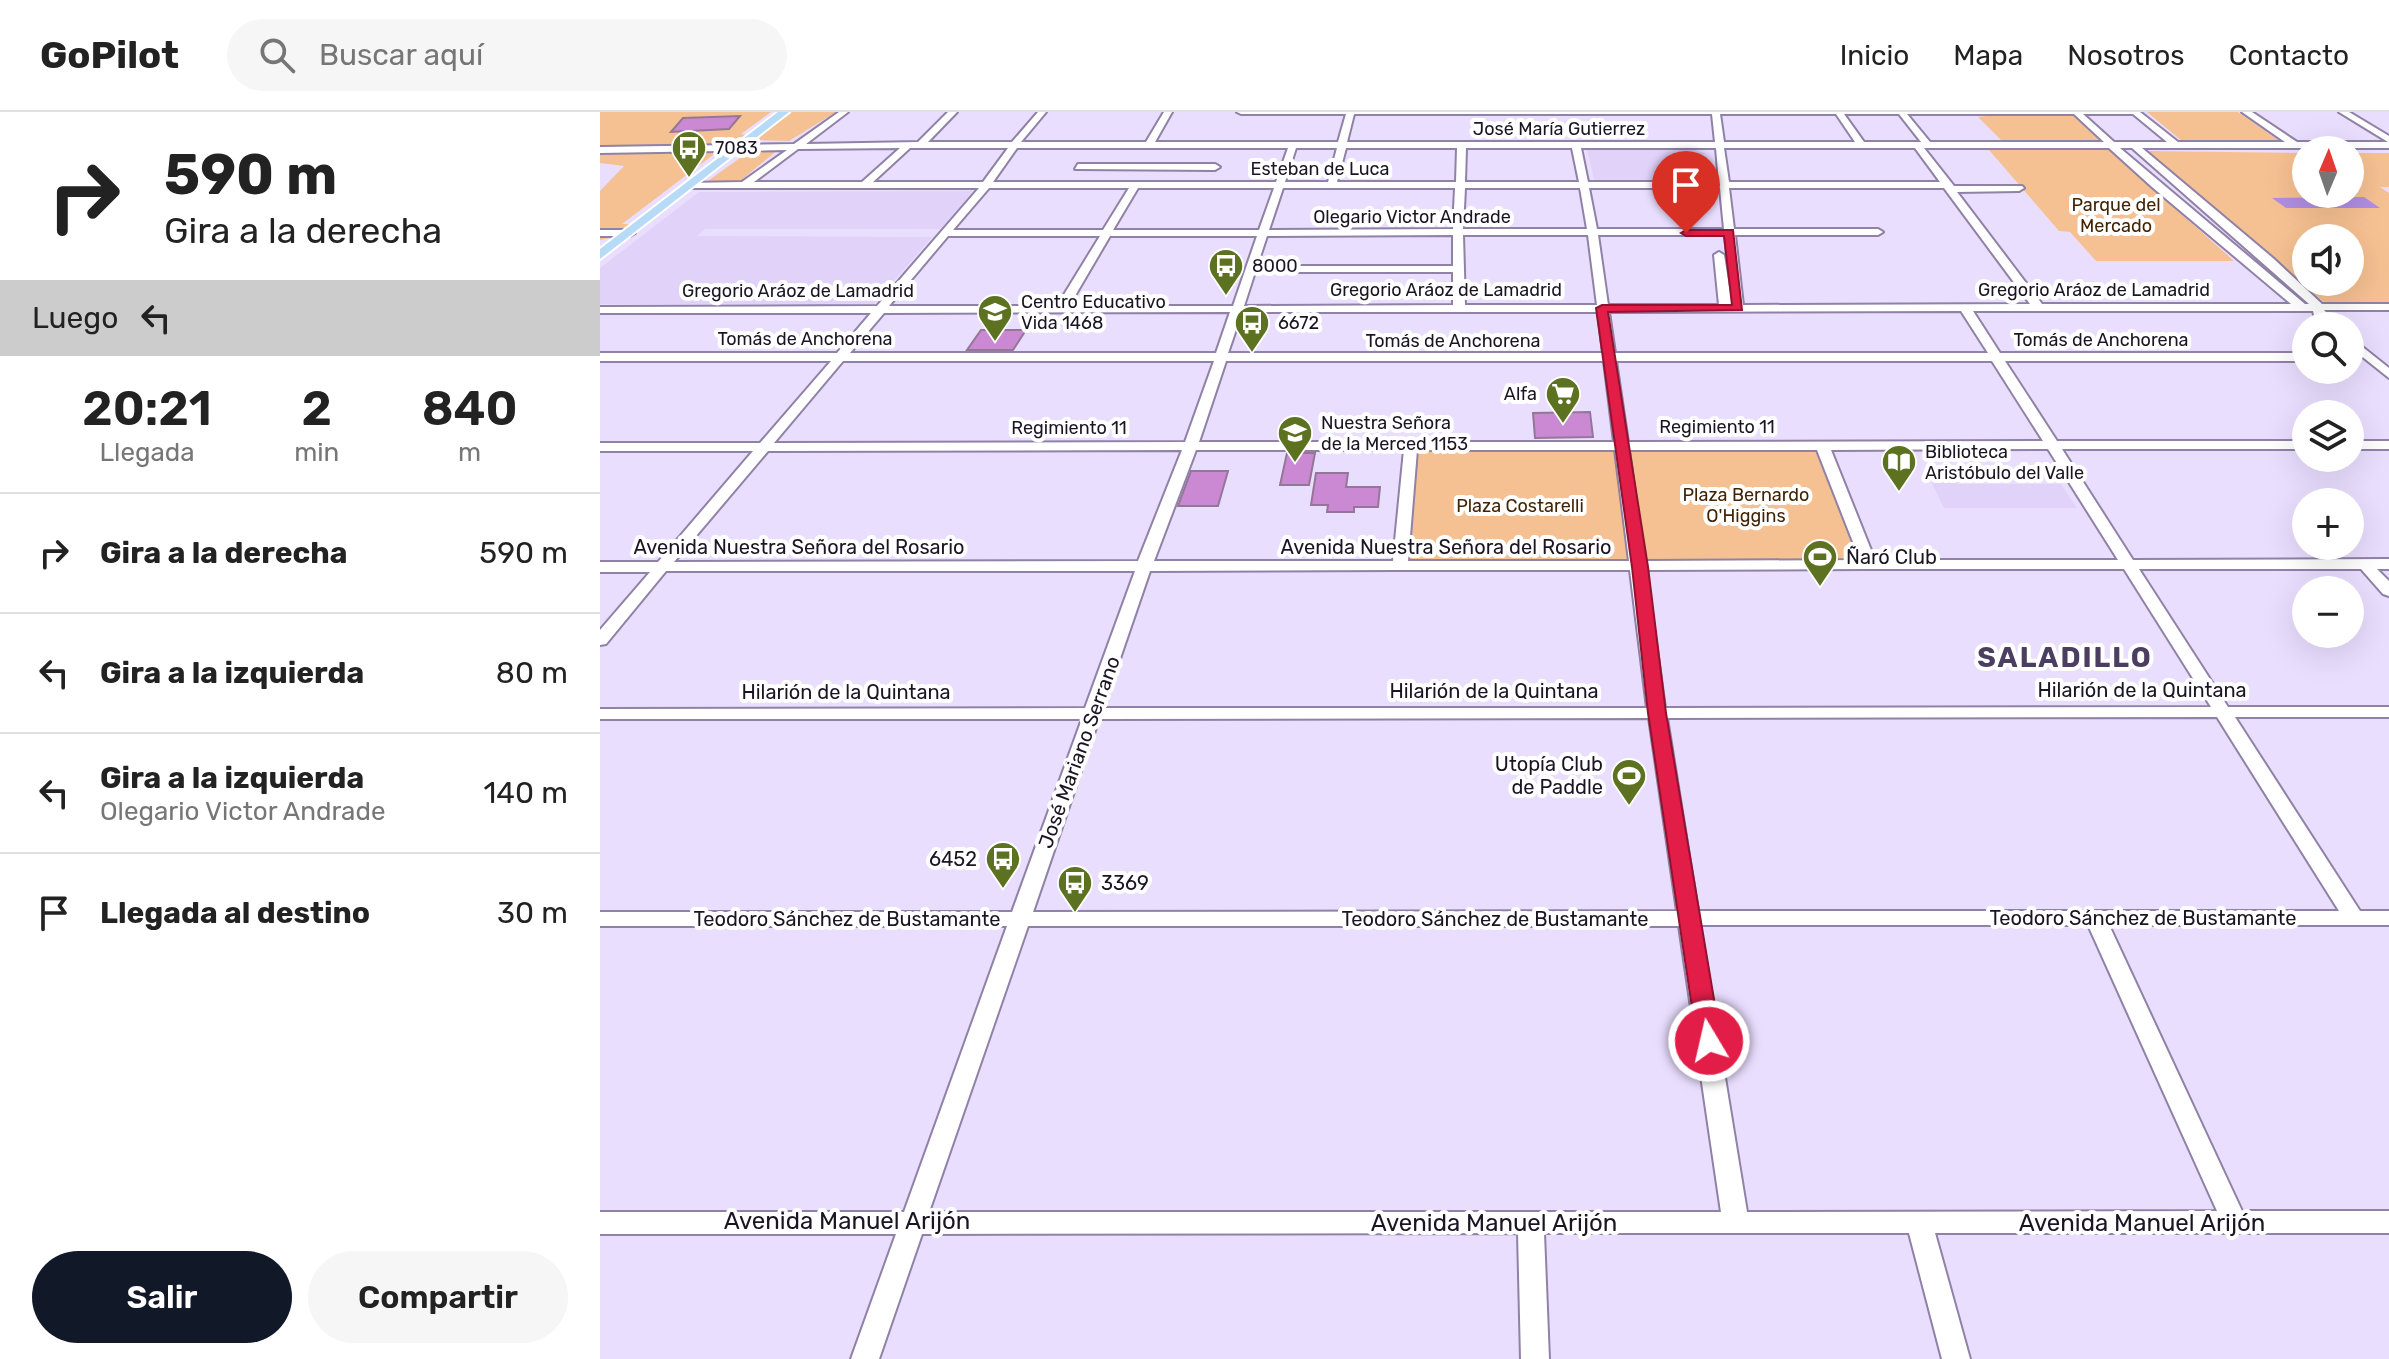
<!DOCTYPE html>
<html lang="es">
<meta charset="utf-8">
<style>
body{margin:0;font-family:Rubik,sans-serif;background:#f6f6f6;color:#222;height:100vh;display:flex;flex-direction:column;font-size:30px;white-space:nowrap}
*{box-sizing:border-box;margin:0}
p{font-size:26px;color:#767676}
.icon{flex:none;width:44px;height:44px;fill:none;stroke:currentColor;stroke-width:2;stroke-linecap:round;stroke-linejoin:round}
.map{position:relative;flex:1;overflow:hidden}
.sheet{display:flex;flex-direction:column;background:#fff;width:600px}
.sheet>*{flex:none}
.guide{background:#fff;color:#222;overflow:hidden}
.needle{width:52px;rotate:2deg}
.fabs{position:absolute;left:1692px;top:24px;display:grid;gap:16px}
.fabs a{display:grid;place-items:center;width:72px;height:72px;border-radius:50%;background:#fff;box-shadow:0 8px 32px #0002;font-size:40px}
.pin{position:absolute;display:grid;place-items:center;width:68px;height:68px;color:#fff;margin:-82px -34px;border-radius:50% 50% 50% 0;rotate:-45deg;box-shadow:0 0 8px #0007}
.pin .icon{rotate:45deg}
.me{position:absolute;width:88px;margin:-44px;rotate:351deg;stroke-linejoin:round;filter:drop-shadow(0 0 6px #0008)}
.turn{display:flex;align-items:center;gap:28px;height:168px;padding:0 32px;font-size:36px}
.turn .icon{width:104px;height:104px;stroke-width:2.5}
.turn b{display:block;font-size:56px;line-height:68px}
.then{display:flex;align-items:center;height:76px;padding:0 32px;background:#0003;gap:16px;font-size:30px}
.eta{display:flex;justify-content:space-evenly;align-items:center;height:136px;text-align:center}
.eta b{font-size:48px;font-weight:600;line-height:56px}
.button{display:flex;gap:16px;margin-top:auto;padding:16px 32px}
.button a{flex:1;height:92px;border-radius:48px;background:#111827;color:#fff;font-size:32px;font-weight:600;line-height:92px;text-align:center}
.button a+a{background:#f6f6f6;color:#222}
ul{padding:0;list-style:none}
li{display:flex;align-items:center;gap:24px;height:120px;padding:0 32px;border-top:2px solid #e0e0e0}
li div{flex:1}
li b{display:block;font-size:30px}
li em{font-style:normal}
header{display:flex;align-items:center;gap:48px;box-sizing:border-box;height:112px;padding:0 40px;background:#fff;border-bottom:2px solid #e0e0e0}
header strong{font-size:38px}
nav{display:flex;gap:44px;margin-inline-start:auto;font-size:28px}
.search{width:560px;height:72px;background:#f6f6f6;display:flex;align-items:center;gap:20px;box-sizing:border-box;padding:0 28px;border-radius:44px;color:#767676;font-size:30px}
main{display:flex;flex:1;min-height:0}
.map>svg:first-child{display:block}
.built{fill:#e1d2f9}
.green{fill:#f6c192;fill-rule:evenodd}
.water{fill:#b18ee2}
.building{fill:#ca89d2;stroke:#947797;stroke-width:2}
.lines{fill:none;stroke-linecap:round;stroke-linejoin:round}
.minor-casing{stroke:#9081a7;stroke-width:4}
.major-casing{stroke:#fff;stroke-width:4}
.minor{fill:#fff;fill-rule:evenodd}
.major{fill:#b7dbf7;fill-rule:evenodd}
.route{fill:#e11d48;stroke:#92132f;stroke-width:2}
.labels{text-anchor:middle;stroke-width:8;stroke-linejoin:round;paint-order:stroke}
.far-street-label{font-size:18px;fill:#1b1523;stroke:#fff}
.far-poi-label{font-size:18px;fill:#1b1523;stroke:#fff;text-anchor:start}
.far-park-label{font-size:18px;fill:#422405;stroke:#fff}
.street-label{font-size:20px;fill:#1b1523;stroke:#fff}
.poi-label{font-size:20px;fill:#1b1523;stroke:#fff;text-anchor:start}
.near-street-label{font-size:24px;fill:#1b1523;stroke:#fff}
.district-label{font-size:28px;font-weight:bold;letter-spacing:2px;fill:#4c3e60;stroke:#fff}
</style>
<header>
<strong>GoPilot</strong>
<div class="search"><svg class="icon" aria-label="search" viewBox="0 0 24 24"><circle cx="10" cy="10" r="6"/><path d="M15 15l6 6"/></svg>Buscar aquí</div>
<nav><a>Inicio</a><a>Mapa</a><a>Nosotros</a><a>Contacto</a></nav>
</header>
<main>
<section class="sheet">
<div class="guide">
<div class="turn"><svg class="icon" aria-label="right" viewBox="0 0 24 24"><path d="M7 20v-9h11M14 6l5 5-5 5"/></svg><div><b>590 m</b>Gira a la derecha</div></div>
<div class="then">Luego<svg class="icon" aria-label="left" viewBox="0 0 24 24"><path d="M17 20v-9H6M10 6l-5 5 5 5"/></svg></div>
</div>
<div class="eta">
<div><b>20:21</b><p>Llegada</p></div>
<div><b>2</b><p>min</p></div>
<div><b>840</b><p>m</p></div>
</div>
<ul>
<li><svg class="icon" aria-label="right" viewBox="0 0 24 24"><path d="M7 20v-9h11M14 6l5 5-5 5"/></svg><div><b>Gira a la derecha</b></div><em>590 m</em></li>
<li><svg class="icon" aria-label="left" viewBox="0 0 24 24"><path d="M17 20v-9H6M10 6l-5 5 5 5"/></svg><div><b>Gira a la izquierda</b></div><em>80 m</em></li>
<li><svg class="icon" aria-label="left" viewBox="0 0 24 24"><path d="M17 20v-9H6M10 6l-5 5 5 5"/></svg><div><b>Gira a la izquierda</b><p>Olegario Victor Andrade</p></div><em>140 m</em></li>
<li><svg class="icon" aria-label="arrive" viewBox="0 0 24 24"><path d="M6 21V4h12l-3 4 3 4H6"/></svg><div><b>Llegada al destino</b></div><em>30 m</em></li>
</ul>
<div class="button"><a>Salir</a><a>Compartir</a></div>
</section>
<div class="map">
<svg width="1789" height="1247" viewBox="0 0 1789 1247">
<rect width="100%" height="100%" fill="#eadeff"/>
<g class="built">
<path d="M992 36H1088L1104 41 1102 66 1093 69H1000L994 67 987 38Z"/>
<path d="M373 79 340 117H105L97 124 332 125 274 192H0V156L99 80Z"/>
<path d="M1330 367H1355L1358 372H1461L1477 396H1344Z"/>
</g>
<g class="green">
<path d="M0 0H171L141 22 147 23 120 43H113L22 112H30L10 126 0 128V79L24 54 0 51Z"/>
<path d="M192 0H236L189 29 155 28Z"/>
<path d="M1547 0H1638L1681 30 1582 29Z"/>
<path d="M1395 3H1473L1501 30 1402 29 1378 5Z"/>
<path d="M154 36 179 37 140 69 105 71Z"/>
<path d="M1509 37 1634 149H1496L1470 120 1459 119 1389 38Z"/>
<path d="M1548 39 1706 41V82H1750V41H1789V75H1780L1789 81V191H1725ZM1706 126H1750V170H1706Z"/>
<path d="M811 333H1222L1270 455H800Z"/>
</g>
<path class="water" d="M1764 85 1780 96H1686L1672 86Z"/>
<g class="building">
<path d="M140 4 129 17 71 20 83 6Z"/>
<path d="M381 218H426L413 238H367Z"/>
<path d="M990 300 993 325 935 326 933 301Z"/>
<path d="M687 341H715L709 373H680Z"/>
<path d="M591 359H628L618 394H578Z"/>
<path d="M716 361H748L746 375H780L778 395H754V400H727L728 393H711Z"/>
</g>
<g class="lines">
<defs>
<g id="minor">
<path d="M239 0H248L206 32 318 30 348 0H357L328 30H412L438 0H446L421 30H546L564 0H572L555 30H738L746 2H641L637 0H1540L1578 30H1685L1642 0H1652L1697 30H1788L1739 0H1749L1789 24V36H1542L1674 147 1722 192H1789V198H1724L1739 214H1726L1714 203 1713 199H1373L1400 241H1706V249H1405L1457 329H1706V337H1462L1533 448 1789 447V457H1777L1789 469V484L1783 482 1761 457H1539L1628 595H1789V605H1635L1760 799H1789V813H1509L1642 1099H1789V1121H1335L1370 1247H1342L1309 1121H944L949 1247H921L918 1121 322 1122 279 1247H251L296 1122H0V1100H304L407 814H0V800H412L482 607H0V597L485 596 535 459H66L6 532 0 533V518L50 460H0V450H58L153 339H0V331H160L231 249H0V241H237L271 201H0V195L277 194 379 76H90L87 75V71L142 70 187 38 0 41V35L194 32ZM754 2H1112L1115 30H747ZM1120 2H1236L1255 30H1124ZM1244 2H1299L1321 30H1264ZM1307 2H1474L1504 30H1330ZM1483 2H1533L1567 30H1514ZM300 36 262 70H154L198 37ZM310 36H408L383 70H273ZM417 36H688L676 70H393ZM696 36H737L728 70H685ZM746 36H857L856 70H737ZM866 36H972L979 70H865ZM981 36H1116L1119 70H988ZM1124 36H1315L1340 70H1129ZM1324 36H1509L1552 75 1691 192H1442L1357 80 1419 79 1424 76 1422 74H1354ZM1520 36H1532L1709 192H1705ZM389 76H529L503 118H353ZM538 76H674L659 118H513ZM683 76H855L853 117 669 118ZM865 76H980L987 117H863ZM989 76H1120L1124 117H997ZM1129 76H1344L1430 192 1143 193 1135 123H1278L1283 120 1278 117H1134ZM853 123V154H657L667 124ZM863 123H988L997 193H865ZM998 123H1125L1132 193 1124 143 1119 140 1114 143 1119 193H1008ZM348 124H500L457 194H289ZM510 124H657L633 194H469ZM655 160H853V193L644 194ZM1361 199 1388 241H1015L1009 200ZM630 200 616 241H250L284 201ZM642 200H998L1003 241H628ZM243 249H614L585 330 174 331ZM626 249H1004L1014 330H599ZM1016 249H1392L1443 329 1028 330ZM1448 337 1518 448H1275L1231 338ZM582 338 538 449 74 450 168 339ZM596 338H804L793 449H554ZM817 338H1015L1029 449H808ZM1029 338H1217L1260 448 1044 449ZM1264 457H1524L1611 595 1065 596 1046 458ZM795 458H1030L1047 596H503L550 459ZM1617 605 1739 799H1098L1067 606ZM1049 606 1077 799 433 800 499 607ZM1100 813H1488L1617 1099 1147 1100ZM428 814H1079L1121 1100H329Z"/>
<path d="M478 52H615L620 55 615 58 475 57Z"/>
<path d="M0 118H30L35 121 30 124H0Z"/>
<path d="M1750 225 1789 256V266L1750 235Z"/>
<rect x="1750" y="329" width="39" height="8"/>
</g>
<path id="major" d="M178 0H189L0 147V137Z"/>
</defs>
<use href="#minor" class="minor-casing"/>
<use href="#major" class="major-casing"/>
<use href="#minor" class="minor"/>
<use href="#major" class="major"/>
</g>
<path class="route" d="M1133 118 1142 198 1008 200 1048 455 1066 601 1121 929 1117 935 1109 937 1101 935 1097 929 1048 601 1032 455 996 196 1002 193H1132L1124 124H1086L1081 121 1086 118Z"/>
<defs>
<symbol id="bus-pin" viewBox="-11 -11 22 30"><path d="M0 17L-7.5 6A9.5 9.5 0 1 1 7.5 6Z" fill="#5d7221" stroke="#fff"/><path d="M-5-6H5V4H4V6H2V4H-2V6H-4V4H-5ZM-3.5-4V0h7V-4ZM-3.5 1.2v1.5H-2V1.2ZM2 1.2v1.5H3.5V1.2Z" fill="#fff"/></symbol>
<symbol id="school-pin" viewBox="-11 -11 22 30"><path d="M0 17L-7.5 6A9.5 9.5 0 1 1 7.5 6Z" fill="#5d7221" stroke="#fff"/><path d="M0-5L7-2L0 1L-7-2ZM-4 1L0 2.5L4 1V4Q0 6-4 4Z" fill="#fff"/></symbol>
<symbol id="supermarket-pin" viewBox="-11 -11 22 30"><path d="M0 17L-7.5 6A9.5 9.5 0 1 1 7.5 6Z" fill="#5d7221" stroke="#fff"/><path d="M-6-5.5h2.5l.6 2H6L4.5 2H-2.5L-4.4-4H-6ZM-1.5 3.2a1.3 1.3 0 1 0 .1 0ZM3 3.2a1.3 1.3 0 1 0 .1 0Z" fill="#fff"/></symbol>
<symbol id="university-pin" viewBox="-11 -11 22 30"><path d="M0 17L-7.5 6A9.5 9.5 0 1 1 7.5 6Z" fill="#5d7221" stroke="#fff"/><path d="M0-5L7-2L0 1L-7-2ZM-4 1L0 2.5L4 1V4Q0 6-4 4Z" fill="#fff"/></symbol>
<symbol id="library-pin" viewBox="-11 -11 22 30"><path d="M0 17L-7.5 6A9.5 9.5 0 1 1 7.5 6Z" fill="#5d7221" stroke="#fff"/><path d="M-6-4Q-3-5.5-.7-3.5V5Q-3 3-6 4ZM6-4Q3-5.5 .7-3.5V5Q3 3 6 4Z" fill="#fff"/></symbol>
<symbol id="stadium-pin" viewBox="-11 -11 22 30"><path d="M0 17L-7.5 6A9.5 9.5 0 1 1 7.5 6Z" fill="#5d7221" stroke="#fff"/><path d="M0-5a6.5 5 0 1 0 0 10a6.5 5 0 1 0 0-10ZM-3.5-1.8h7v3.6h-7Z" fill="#fff"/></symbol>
</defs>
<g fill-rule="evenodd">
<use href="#bus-pin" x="69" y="16" width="40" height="54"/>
<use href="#bus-pin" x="606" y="134" width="40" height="54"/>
<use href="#school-pin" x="375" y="180" width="40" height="54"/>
<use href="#bus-pin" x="632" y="191" width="40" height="54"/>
<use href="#supermarket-pin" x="943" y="262" width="40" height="54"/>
<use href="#university-pin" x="675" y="301" width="40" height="54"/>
<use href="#library-pin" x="1279" y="330" width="40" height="54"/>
<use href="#stadium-pin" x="1200" y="425" width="40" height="54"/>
<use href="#stadium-pin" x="1009" y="644" width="40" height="54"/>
<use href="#bus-pin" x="383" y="727" width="40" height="54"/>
<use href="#bus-pin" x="455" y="751" width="40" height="54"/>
</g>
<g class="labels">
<g class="far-street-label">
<text x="959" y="23">José María Gutierrez</text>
<text x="720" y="63">Esteban de Luca</text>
<text x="812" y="111">Olegario Victor Andrade</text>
<text x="846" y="184">Gregorio Aráoz de Lamadrid</text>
<text x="1494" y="184">Gregorio Aráoz de Lamadrid</text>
<text x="198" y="185">Gregorio Aráoz de Lamadrid</text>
<text x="205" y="233">Tomás de Anchorena</text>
<text x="1501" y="234">Tomás de Anchorena</text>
<text x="853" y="235">Tomás de Anchorena</text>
<text x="1117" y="321">Regimiento 11</text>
<text x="469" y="322">Regimiento 11</text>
</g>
<g class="far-poi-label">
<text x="115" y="42">7083</text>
<text x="652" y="160">8000</text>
<text x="421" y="196">Centro Educativo<tspan x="421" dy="21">Vida 1468</tspan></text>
<text x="678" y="217">6672</text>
<text x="937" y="288" text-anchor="end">Alfa</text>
<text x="721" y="317">Nuestra Señora<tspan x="721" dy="21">de la Merced 1153</tspan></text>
<text x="1325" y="346">Biblioteca<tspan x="1325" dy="21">Aristóbulo del Valle</tspan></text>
</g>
<g class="far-park-label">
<text x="1516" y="99">Parque del<tspan x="1516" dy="21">Mercado</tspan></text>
<text x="1146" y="389">Plaza Bernardo<tspan x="1146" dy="21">O'Higgins</tspan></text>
<text x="920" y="400">Plaza Costarelli</text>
</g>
<g class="street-label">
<text x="199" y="442">Avenida Nuestra Señora del Rosario</text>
<text x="846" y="442">Avenida Nuestra Señora del Rosario</text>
<text x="1542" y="585">Hilarión de la Quintana</text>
<text x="894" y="586">Hilarión de la Quintana</text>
<text x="246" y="587">Hilarión de la Quintana</text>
<text transform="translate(479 640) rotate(-70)" y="7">José Mariano Serrano</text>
<text x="1543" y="813">Teodoro Sánchez de Bustamante</text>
<text x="247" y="814">Teodoro Sánchez de Bustamante</text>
<text x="895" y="814">Teodoro Sánchez de Bustamante</text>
</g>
<g class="poi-label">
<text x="1246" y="452">Ñaró Club</text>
<text x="1003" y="659" text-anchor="end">Utopía Club<tspan x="1003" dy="23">de Paddle</tspan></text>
<text x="377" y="754" text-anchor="end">6452</text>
<text x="501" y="778">3369</text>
</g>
<g class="near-street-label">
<text x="247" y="1117">Avenida Manuel Arijón</text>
<text x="894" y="1119">Avenida Manuel Arijón</text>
<text x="1542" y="1119">Avenida Manuel Arijón</text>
</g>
<g class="district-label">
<text x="1465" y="555">SALADILLO</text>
</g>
</g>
</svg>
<div class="fabs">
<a><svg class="needle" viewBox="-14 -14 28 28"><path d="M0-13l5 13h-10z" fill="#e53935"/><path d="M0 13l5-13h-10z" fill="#767676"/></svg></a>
<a><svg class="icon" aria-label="sound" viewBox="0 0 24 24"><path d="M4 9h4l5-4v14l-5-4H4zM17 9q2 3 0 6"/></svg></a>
<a><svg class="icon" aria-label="search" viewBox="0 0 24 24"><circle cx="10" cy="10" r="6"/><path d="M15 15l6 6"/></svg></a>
<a><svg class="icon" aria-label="layers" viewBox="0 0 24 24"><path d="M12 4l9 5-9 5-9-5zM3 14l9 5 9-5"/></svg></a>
<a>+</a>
<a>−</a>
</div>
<div class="pin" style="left:1086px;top:121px;background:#d93025"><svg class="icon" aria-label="arrive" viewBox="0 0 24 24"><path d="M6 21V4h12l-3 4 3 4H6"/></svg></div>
<svg class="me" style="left:1109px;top:929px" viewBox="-20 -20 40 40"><circle r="17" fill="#e11d48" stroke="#fff" stroke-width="3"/><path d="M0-11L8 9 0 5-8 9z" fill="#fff"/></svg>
</div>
</main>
